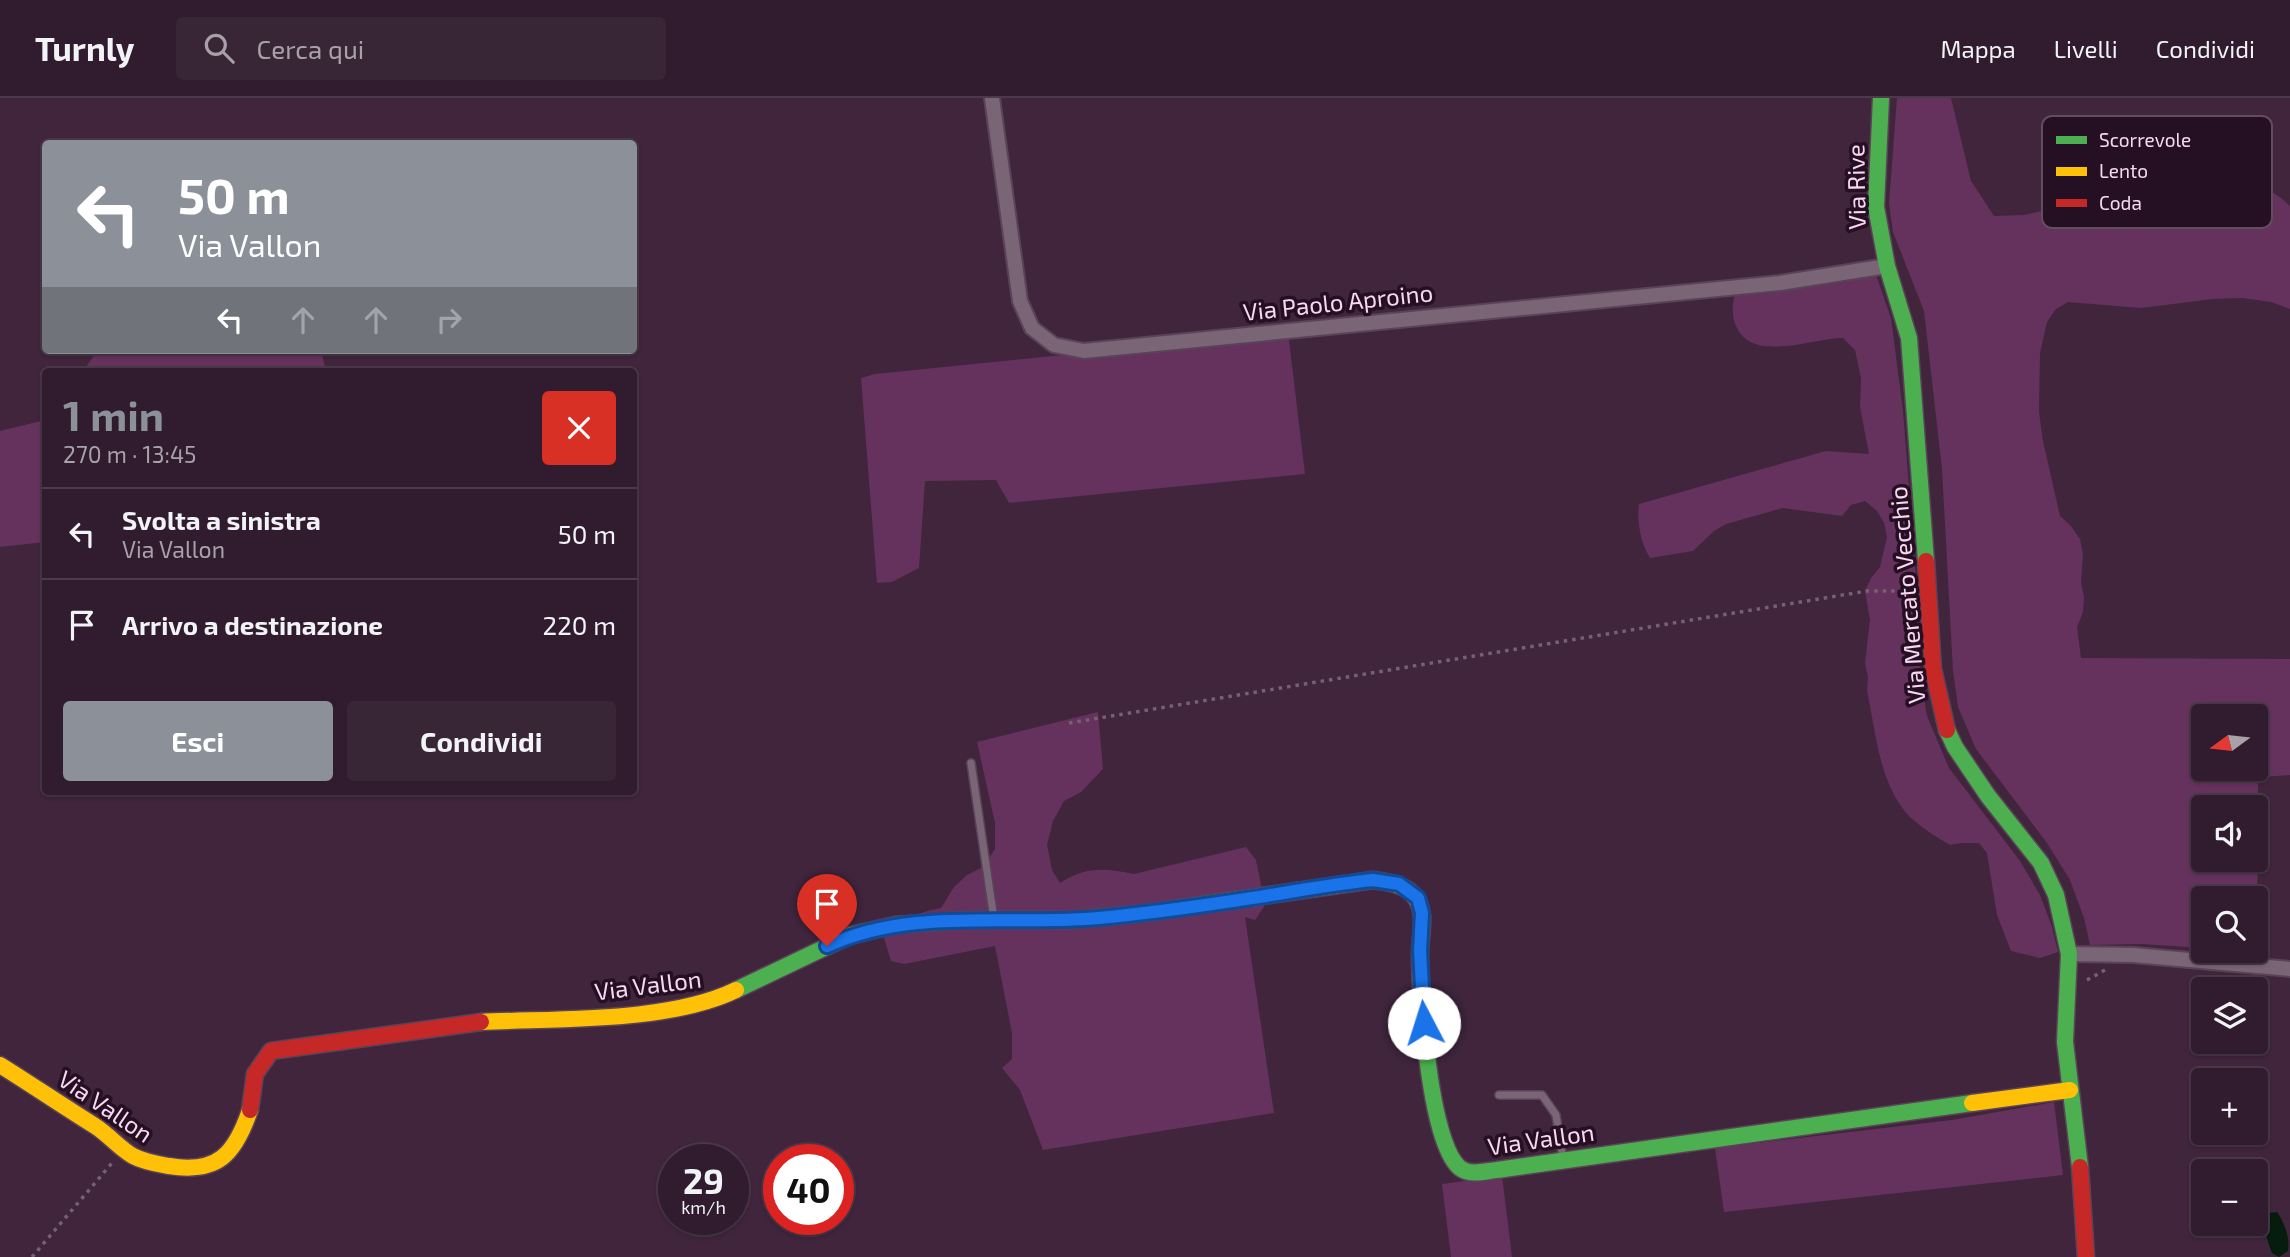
<!DOCTYPE html>
<html lang="it">
<meta charset="utf-8">
<style>
body{margin:0;font-family:"Exo 2",sans-serif;background:#382536;color:#f1f3f6;height:100vh;display:flex;flex-direction:column;font-size:26px;white-space:nowrap}
*{box-sizing:border-box;margin:0}
p{font-size:23px;color:#a8a1aa}
.icon{flex:none;width:38px;height:38px;fill:none;stroke:currentColor;stroke-width:2;stroke-linecap:round;stroke-linejoin:round}
.map{position:relative;flex:1;overflow:hidden}
.drawer{position:absolute;left:42px;top:270px;width:595px;height:427px;display:flex;flex-direction:column;background:#301c2e;border-radius:7px;box-shadow:0 2px 5px #0004,0 0 0 2px #4b3a4a}
.drawer>*{flex:none}
.hud{position:absolute;left:42px;top:42px;width:595px;height:214px;border-radius:7px;box-shadow:0 2px 5px #0004,0 0 0 2px #4b3a4a;background:#8c9099;color:#fff;overflow:hidden}
.needle{width:46px;rotate:255deg}
.controls{position:absolute;left:2191px;top:606px;display:grid;gap:14px}
.controls a{display:grid;place-items:center;width:77px;height:77px;border-radius:7px;background:#301c2e;box-shadow:0 2px 5px #0004,0 0 0 2px #4b3a4a;font-size:35px}
.speed{position:absolute;left:658px;top:1046px;display:flex;gap:14px;font-size:35px;font-weight:700;text-align:center}
.speed>*{display:grid;place-content:center;width:91px;height:91px;border-radius:50%;background:#301c2e;box-shadow:0 2px 5px #0004,0 0 0 2px #4b3a4a;line-height:1}
.speed small{font-size:18px;font-weight:400}
.speed .limit{border:10px solid #d22;background:#fff;color:#111}
.pin{position:absolute;display:grid;place-items:center;width:60px;height:60px;color:#fff;margin:-72px -30px;border-radius:50% 50% 50% 0;rotate:-45deg;box-shadow:0 0 7px #0007}
.pin .icon{rotate:45deg}
.me{position:absolute;width:77px;margin:-38px;rotate:355deg;stroke-linejoin:round;filter:drop-shadow(0 0 5px #0008)}
.turn{display:flex;align-items:center;gap:24px;height:147px;padding:0 21px;font-size:32px}
.turn .icon{width:91px;height:91px;stroke-width:2.5}
.turn b{display:block;font-size:49px;line-height:60px}
.lanes{display:flex;align-items:center;height:66px;padding:0 21px;background:#0003;justify-content:center;gap:35px;direction:ltr}
.lanes .off{opacity:.35}
.round{display:grid;place-items:center;flex:none;width:74px;height:74px;border-radius:7px;background:#382536}
.headline{display:flex;align-items:center;justify-content:space-between;height:119px;padding:0 21px}
h1{font-size:42px;font-weight:700;line-height:52px;color:#8c9099}
.cta{display:flex;gap:14px;margin-top:auto;padding:14px 21px}
.cta a{flex:1;height:80px;border-radius:7px;background:#8c9099;color:#fff;font-size:28px;font-weight:700;line-height:80px;text-align:center}
.cta a+a{background:#382536;color:#f1f3f6}
ul{padding:0;list-style:none}
li{display:flex;align-items:center;gap:21px;height:91px;padding:0 21px;border-top:2px solid #4b3a4a}
li div{flex:1}
li b{display:block;font-size:26px}
li em{font-style:normal}
header{display:flex;align-items:center;gap:42px;box-sizing:border-box;height:98px;padding:0 35px;background:#301c2e;border-bottom:2px solid #4b3a4a}
header strong{font-size:33px}
nav{display:flex;gap:38px;margin-inline-start:auto;font-size:24px}
.search{width:490px;height:63px;background:#382536;display:flex;align-items:center;gap:18px;box-sizing:border-box;padding:0 24px;border-radius:7px;color:#a8a1aa;font-size:26px}
.map>svg:first-child{display:block}
.green{fill:#65325e;fill-rule:evenodd}
.water{fill:#061c0d}
.lines{fill:none;stroke-linecap:round;stroke-linejoin:round}
.lane-casing{stroke:#5a4357;stroke-width:10}
.street-casing{stroke:#5a4357;stroke-width:18}
.fast-casing{stroke:#5a4357;stroke-width:19}
.slow-casing{stroke:#5a4357;stroke-width:19}
.jam-casing{stroke:#5a4357;stroke-width:19}
.path{stroke:#756172;stroke-width:3.5;stroke-dasharray:3.5 5;stroke-linecap:butt}
.lane{stroke:#796576;stroke-width:7}
.street{stroke:#796576;stroke-width:14}
.fast{stroke:#4caf50;stroke-width:16}
.slow{stroke:#ffc107;stroke-width:16}
.jam{stroke:#c62828;stroke-width:16}
.route-casing{stroke:#114b97;stroke-width:18}
.route{stroke:#1a73e8;stroke-width:12}
.labels{text-anchor:middle;stroke-width:7;stroke-linejoin:round;paint-order:stroke}
.street-label{font-size:24px;fill:#f8d8f1;stroke:#250f22}
.key{fill:#250f22;stroke:#644b60;stroke-width:2}
.key-label{font-size:19px;fill:#f8d8f1}
</style>
<header>
<strong>Turnly</strong>
<div class="search"><svg class="icon" aria-label="search" viewBox="0 0 24 24"><circle cx="10" cy="10" r="6"/><path d="M15 15l6 6"/></svg>Cerca qui</div>
<nav><a>Mappa</a><a>Livelli</a><a>Condividi</a></nav>
</header>
<div class="map">
<svg width="2290" height="1159" viewBox="0 0 2290 1159">
<rect width="100%" height="100%" fill="#40253d"/>
<g class="green">
<path d="M1897 0H1951L1971 83 1994 118 2024 117 2080 104 2124 107 2153 102 2167 104 2221 127C2246 96 2250 71 2290 108V211L2271 204 2243 200 2213 201 2141 210 2068 204 2056 211 2047 224 2040 255 2039 314 2043 343 2060 418 2071 428 2080 441 2083 456 2081 484 2084 499 2083 514 2077 529 2081 560 2290 561V677L2258 679 2257 853 2241 852H2256V800H2203V850L2142 846 2090 847 2084 820 2070 782 2047 745 1976 651 1958 609 1953 573 1942 371 1924 213 1893 134 1889 105ZM2203 618H2256V670H2203ZM2203 709H2256V761H2203Z"/>
<path d="M1875 174 1891 220 1903 313 1916 480 1920 576 1927 618 1949 670 2020 763 2040 797 2052 829 2058 854 2040 860 2011 853 1997 817 1987 755 1979 745H1961L1950 747C1936 739 1922 730 1910 719 1879 687 1876 634 1867 593L1868 579 1865 565 1870 522 1865 493 1871 480 1880 469 1887 439 1884 425 1877 413 1865 403 1851 407 1842 418 1783 410 1726 426 1714 433 1693 453 1650 460C1640 444 1637 424 1639 406L1826 353 1869 356 1860 309 1861 280 1855 252 1843 240C1813 240 1754 265 1737 230 1731 219 1732 205 1736 193Z"/>
<path d="M1288 234 1305 376 1009 405 996 382 925 383 919 470 892 484 877 485 861 280 875 276Z"/>
<path d="M98 252H321L326 273H83Z"/>
<path d="M45 322V444L0 449V333Z"/>
<path d="M1098 614 1103 671 1081 694 1064 703 1053 723 1047 747 1052 772 1060 785C1086 768 1105 770 1134 776L1246 749 1256 762 1265 807 1255 822 1245 819 1274 1015 1043 1052 1020 992 1002 970 1012 961V935L995 848 904 866 891 863 884 840C903 822 915 815 941 810L954 789 967 777 983 769 995 751V725L977 644Z"/>
<path d="M2054 1004 2063 1077 1724 1114 1715 1050 1952 1022Z"/>
<path d="M1502 1078 1512 1159H1451L1442 1086Z"/>
</g>
<path class="water" d="M2277 1114C2285 1126 2290 1139 2288 1153L2279 1159 2272 1155C2267 1141 2262 1129 2268 1115Z"/>
<g class="lines">
<defs>
<g id="lane">
<path d="M971 665 994 821"/>
<path d="M1499 997H1542L1556 1017 1563 1061"/>
</g>
<g id="street">
<path d="M992 0 1020 203 1032 230 1054 247 1084 253 1780 185 1887 168"/>
<path d="M2069 856 2133 857 2290 871"/>
</g>
<g id="fast">
<path d="M1881 0 1876 109 1887 168 1909 240 1926 463"/>
<path d="M1947 632 1955 649 1988 698 2041 765 2056 797 2069 856 2065 944 2080 1069"/>
<path d="M1422 818C1423 831 1420 843 1420 856 1420 897 1429 1045 1460 1070 1470 1078 1486 1073 1497 1072L1972 1005"/>
<path d="M736 892 851 837 896 827 964 822H1072L1146 815 1227 803"/>
</g>
<g id="slow">
<path d="M1227 803 1373 782C1398 785 1419 790 1422 818"/>
<path d="M481 924C557 920 668 925 736 892"/>
<path d="M0 967C32 987 63 1008 95 1028 109 1037 119 1050 133 1058 144 1064 157 1066 169 1068 218 1076 235 1056 250 1012"/>
<path d="M1972 1005 2070 992"/>
</g>
<g id="jam">
<path d="M1926 463 1933 571 1947 632"/>
<path d="M250 1012 255 976 271 953 481 924"/>
<path d="M2080 1069 2086 1159"/>
</g>
</defs>
<use href="#lane" class="lane-casing"/>
<use href="#street" class="street-casing"/>
<use href="#fast" class="fast-casing"/>
<use href="#slow" class="slow-casing"/>
<use href="#jam" class="jam-casing"/>
<g class="path">
<path d="M1069 625 1867 493H1910"/>
<path d="M2087 882 2105 872"/>
<path d="M32 1159 112 1065"/>
</g>
<use href="#lane" class="lane"/>
<use href="#street" class="street"/>
<use href="#fast" class="fast"/>
<use href="#slow" class="slow"/>
<use href="#jam" class="jam"/>
</g>
<g class="lines">
<defs>
<path id="route" d="M827 848C912 809 1009 828 1099 820 1150 815 1201 808 1252 800 1292 794 1332 786 1373 782L1399 786 1418 800 1422 815 1420 853 1424 925"/>
</defs>
<use href="#route" class="route-casing"/>
<use href="#route" class="route"/>
</g>
<g class="labels">
<g class="street-label">
<text transform="translate(1857 89) rotate(-91)" y="8">Via Rive</text>
<text transform="translate(1338 205) rotate(-6)" y="8">Via Paolo Aproino</text>
<text transform="translate(1908 497) rotate(-95)" y="8">Via Mercato Vecchio</text>
<text transform="translate(648 888) rotate(-7)" y="8">Via Vallon</text>
<text transform="translate(105 1009) rotate(34)" y="8">Via Vallon</text>
<text transform="translate(1541 1042) rotate(-8)" y="8">Via Vallon</text>
</g>
</g>
<rect x="2042" y="18" width="230" height="112" rx="10" class="key"/>
<rect x="2056" y="38" width="31" height="8" fill="#4caf50"/>
<rect x="2056" y="69" width="31" height="9" fill="#ffc107"/>
<rect x="2056" y="101" width="31" height="8" fill="#c62828"/>
<g class="key-label">
<text x="2099" y="49">Scorrevole</text>
<text x="2099" y="80">Lento</text>
<text x="2099" y="112">Coda</text>
</g>
</svg>
<div class="controls">
<a><svg class="needle" viewBox="-14 -14 28 28"><path d="M0-13l5 13h-10z" fill="#e53935"/><path d="M0 13l5-13h-10z" fill="#a8a1aa"/></svg></a>
<a><svg class="icon" aria-label="sound" viewBox="0 0 24 24"><path d="M4 9h4l5-4v14l-5-4H4zM17 9q2 3 0 6"/></svg></a>
<a><svg class="icon" aria-label="search" viewBox="0 0 24 24"><circle cx="10" cy="10" r="6"/><path d="M15 15l6 6"/></svg></a>
<a><svg class="icon" aria-label="layers" viewBox="0 0 24 24"><path d="M12 4l9 5-9 5-9-5zM3 14l9 5 9-5"/></svg></a>
<a>+</a>
<a>−</a>
</div>
<div class="speed"><div>29<small>km/h</small></div><div class="limit">40</div></div>
<div class="pin" style="left:827px;top:848px;background:#d93025"><svg class="icon" aria-label="arrive" viewBox="0 0 24 24"><path d="M6 21V4h12l-3 4 3 4H6"/></svg></div>
<svg class="me" style="left:1424px;top:925px" viewBox="-20 -20 40 40"><circle r="19" fill="#fff"/><path d="M0-13L10 11 0 6-10 11z" fill="#1a73e8"/></svg>
<div class="hud">
<div class="turn"><svg class="icon" aria-label="left" viewBox="0 0 24 24"><path d="M17 20v-9H6M10 6l-5 5 5 5"/></svg><div><b>50 m</b>Via Vallon</div></div>
<div class="lanes"><svg class="icon" aria-label="left" viewBox="0 0 24 24"><path d="M17 20v-9H6M10 6l-5 5 5 5"/></svg><svg class="icon off" aria-label="ahead" viewBox="0 0 24 24"><path d="M12 20V5M6 11l6-6 6 6"/></svg><svg class="icon off" aria-label="ahead" viewBox="0 0 24 24"><path d="M12 20V5M6 11l6-6 6 6"/></svg><svg class="icon off" aria-label="right" viewBox="0 0 24 24"><path d="M7 20v-9h11M14 6l5 5-5 5"/></svg></div>
</div>
<section class="drawer">
<div class="headline"><div><h1>1 min</h1><p>270 m · 13:45</p></div><a class="round" style="background:#d93025;color:#fff"><svg class="icon" aria-label="close" viewBox="0 0 24 24"><path d="M6 6l12 12M18 6L6 18"/></svg></a></div>
<ul>
<li><svg class="icon" aria-label="left" viewBox="0 0 24 24"><path d="M17 20v-9H6M10 6l-5 5 5 5"/></svg><div><b>Svolta a sinistra</b><p>Via Vallon</p></div><em>50 m</em></li>
<li><svg class="icon" aria-label="arrive" viewBox="0 0 24 24"><path d="M6 21V4h12l-3 4 3 4H6"/></svg><div><b>Arrivo a destinazione</b></div><em>220 m</em></li>
</ul>
<div class="cta"><a>Esci</a><a>Condividi</a></div>
</section>
</div>
